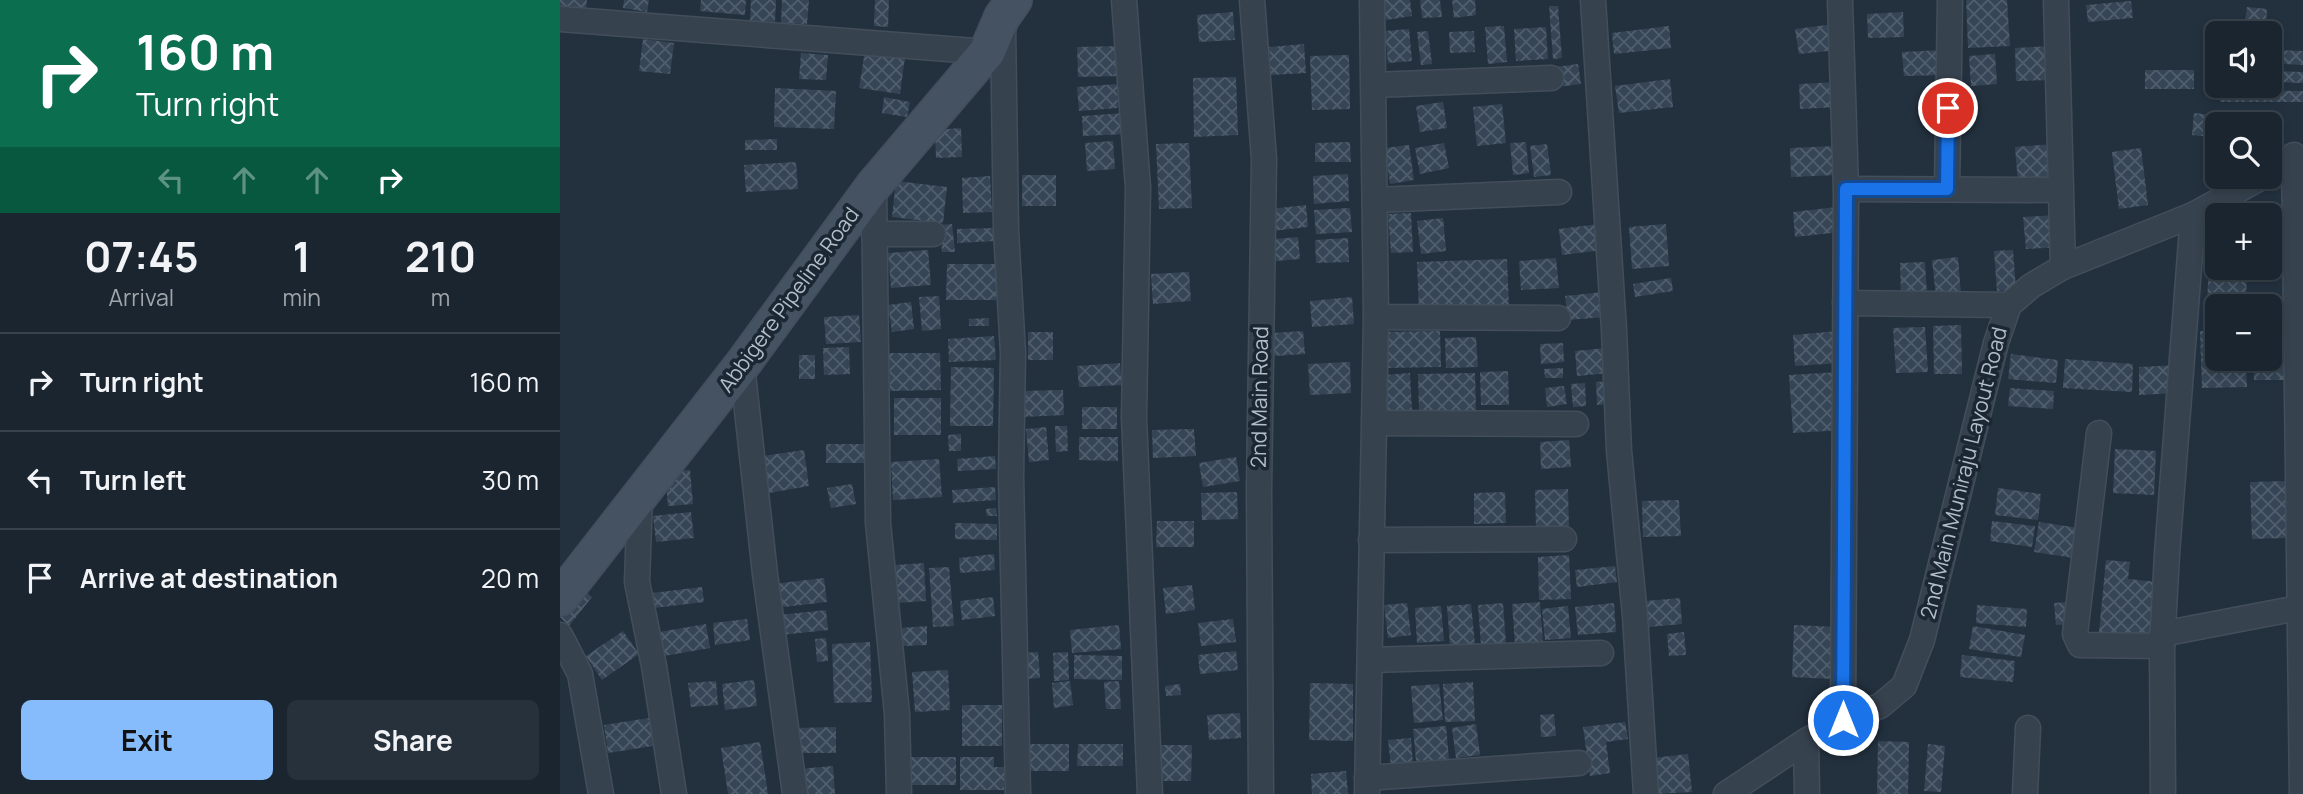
<!DOCTYPE html>
<meta charset="utf-8">
<style>
body{margin:0;font-family:Manrope,sans-serif;background:#27313b;color:#f1f3f6;height:100vh;display:flex;flex-direction:column;font-size:26px;white-space:nowrap}
*{box-sizing:border-box;margin:0}
p{font-size:23px;color:#9fa5aa}
.icon{flex:none;width:38px;height:38px;fill:none;stroke:currentColor;stroke-width:2;stroke-linecap:round;stroke-linejoin:round}
.map{position:relative;flex:1;overflow:hidden}
.drawer{display:flex;flex-direction:column;background:#1a252f;width:560px}
.drawer>*{flex:none}
.banner{background:#0b6e4f;color:#fff;overflow:hidden}
.buttons{position:absolute;left:1645px;top:21px;display:grid;gap:14px}
.buttons a{display:grid;place-items:center;width:77px;height:77px;border-radius:10px;background:#1a252f;box-shadow:0 4px 10px #0003,0 0 0 2px #38424b;font-size:35px}
.pin{position:absolute;display:grid;place-items:center;width:60px;height:60px;color:#fff;margin:-30px;border:4px solid #fff;border-radius:50%;box-shadow:0 2px 7px #0007}
.me{position:absolute;width:77px;margin:-38px;rotate:0deg;stroke-linejoin:round;filter:drop-shadow(0 0 5px #0008)}
.turn{display:flex;align-items:center;gap:24px;height:147px;padding:0 21px;font-size:32px}
.turn .icon{width:91px;height:91px;stroke-width:2.5}
.turn b{display:block;font-size:49px;line-height:60px}
.lanes{display:flex;align-items:center;height:66px;padding:0 21px;background:#0003;justify-content:center;gap:35px;direction:ltr}
.lanes .off{opacity:.35}
.eta{display:flex;justify-content:space-evenly;align-items:center;height:119px;text-align:center}
.eta b{font-size:42px;font-weight:700;line-height:49px}
.action{display:flex;gap:14px;margin-top:auto;padding:14px 21px}
.action a{flex:1;height:80px;border-radius:10px;background:#86bbfc;color:#111;font-size:28px;font-weight:700;line-height:80px;text-align:center}
.action a+a{background:#27313b;color:#f1f3f6}
ul{padding:0;list-style:none}
li{display:flex;align-items:center;gap:21px;height:98px;padding:0 21px;border-top:2px solid #38424b}
li div{flex:1}
li b{display:block;font-size:26px}
li em{font-style:normal}
main{display:flex;flex:1;min-height:0}
.map>svg:first-child{display:block}
.building{fill:url(#building-cross-hatch)}
.lines{fill:none;stroke-linecap:round;stroke-linejoin:round}
.street-casing{stroke:#434e5b;stroke-width:27}
.secondary-casing{stroke:#434e5b;stroke-width:38}
.street{stroke:#37424f;stroke-width:24}
.secondary{stroke:#455262;stroke-width:35}
.route-casing{stroke:#114b97;stroke-width:18}
.route{stroke:#1a73e8;stroke-width:12}
.labels{text-anchor:middle;stroke-width:7;stroke-linejoin:round;paint-order:stroke}
.street-label{font-size:21px;fill:#b3bdca;stroke:#1c2734}
</style>
<main>
<section class="drawer">
<div class="banner">
<div class="turn"><svg class="icon" aria-label="right" viewBox="0 0 24 24"><path d="M7 20v-9h11M14 6l5 5-5 5"/></svg><div><b>160 m</b>Turn right</div></div>
<div class="lanes"><svg class="icon off" aria-label="left" viewBox="0 0 24 24"><path d="M17 20v-9H6M10 6l-5 5 5 5"/></svg><svg class="icon off" aria-label="ahead" viewBox="0 0 24 24"><path d="M12 20V5M6 11l6-6 6 6"/></svg><svg class="icon off" aria-label="ahead" viewBox="0 0 24 24"><path d="M12 20V5M6 11l6-6 6 6"/></svg><svg class="icon" aria-label="right" viewBox="0 0 24 24"><path d="M7 20v-9h11M14 6l5 5-5 5"/></svg></div>
</div>
<div class="eta">
<div><b>07:45</b><p>Arrival</p></div>
<div><b>1</b><p>min</p></div>
<div><b>210</b><p>m</p></div>
</div>
<ul>
<li><svg class="icon" aria-label="right" viewBox="0 0 24 24"><path d="M7 20v-9h11M14 6l5 5-5 5"/></svg><div><b>Turn right</b></div><em>160 m</em></li>
<li><svg class="icon" aria-label="left" viewBox="0 0 24 24"><path d="M17 20v-9H6M10 6l-5 5 5 5"/></svg><div><b>Turn left</b></div><em>30 m</em></li>
<li><svg class="icon" aria-label="arrive" viewBox="0 0 24 24"><path d="M6 21V4h12l-3 4 3 4H6"/></svg><div><b>Arrive at destination</b></div><em>20 m</em></li>
</ul>
<div class="action"><a>Exit</a><a>Share</a></div>
</section>
<div class="map">
<svg width="1743" height="794" viewBox="0 0 1743 794">
<defs>
<pattern id="building-cross-hatch" width="8" height="8" patternUnits="userSpaceOnUse" patternTransform="scale(1.75)"><rect width="8" height="8" fill="#354555"/><path d="M0 0l8 8M0 8l8-8" fill="none" stroke="#505e6c"/></pattern>
</defs>
<rect width="100%" height="100%" fill="#23313f"/>
<g class="building">
<path d="M0 0H27L26 10 0 7Z"/>
<path d="M64 0H89L87 12 63 8Z"/>
<path d="M141 0H186L185 15 140 11Z"/>
<path d="M191 0H216L215 22 190 21Z"/>
<path d="M222 0H249L247 24 221 23Z"/>
<path d="M315 0H329L328 27 314 26Z"/>
<path d="M823 0H850L852 16 826 20Z"/>
<path d="M860 0H880L882 17 862 18Z"/>
<path d="M892 0H915L916 15 894 18Z"/>
<path d="M1406 0H1447L1450 46 1408 48Z"/>
<path d="M1571 1 1573 18 1528 22 1526 5Z"/>
<path d="M989 6H998L1002 58 993 59Z"/>
<path d="M1687 7 1707 9 1706 23 1685 21Z"/>
<path d="M673 12 675 40 639 42 637 15Z"/>
<path d="M1343 12 1344 37 1308 38 1307 14Z"/>
<path d="M1275 24 1278 50 1239 54 1235 29Z"/>
<path d="M944 26 947 62 928 64 925 27Z"/>
<path d="M1109 26 1111 48 1054 54 1052 33Z"/>
<path d="M986 27 988 59 956 61 954 29Z"/>
<path d="M849 29 852 61 828 63 825 31Z"/>
<path d="M868 31 872 64 861 65 857 32Z"/>
<path d="M914 31 915 52 890 53 889 32Z"/>
<path d="M83 39 114 43 110 74 79 71Z"/>
<path d="M744 44 746 73 711 75 709 47Z"/>
<path d="M560 46 561 76 518 77 517 47Z"/>
<path d="M1493 46 1494 80 1456 81 1455 48Z"/>
<path d="M1382 50 1383 75 1344 76 1342 52Z"/>
<path d="M1710 50 1743 51V65L1710 63Z"/>
<path d="M305 51 345 57 340 94 299 88Z"/>
<path d="M241 53 268 55 266 80 239 79Z"/>
<path d="M1435 54 1437 84 1411 86 1409 56Z"/>
<path d="M789 55 790 109 752 110 750 56Z"/>
<path d="M1018 64 1021 84 997 87 995 67Z"/>
<rect x="1585" y="70" width="49" height="19"/>
<path d="M1710 71 1743 72V83L1710 82Z"/>
<path d="M676 77 678 135 634 137 633 78Z"/>
<path d="M1110 79 1113 107 1059 113 1055 86Z"/>
<path d="M1278 82 1279 107 1240 109 1239 84Z"/>
<path d="M557 84 558 108 519 111 517 87Z"/>
<path d="M215 88 276 91 274 129 214 127Z"/>
<path d="M1660 90 1743 91V102H1660Z"/>
<path d="M324 97 350 102 347 117 322 113Z"/>
<path d="M883 102 887 128 860 132 856 106Z"/>
<path d="M942 104 946 143 917 146 913 107Z"/>
<path d="M565 113 566 134 523 136 522 116Z"/>
<path d="M1634 113 1652 115 1649 137 1632 135Z"/>
<path d="M1688 114 1689 124H1674L1673 116Z"/>
<path d="M1721 125 1726 154 1710 156V127Z"/>
<path d="M401 128 402 157 376 158 375 130Z"/>
<path d="M217 139V150H185V140Z"/>
<path d="M553 141 555 169 527 171 525 143Z"/>
<path d="M790 142 791 162H755V143Z"/>
<path d="M966 142 969 173 953 175 950 143Z"/>
<path d="M629 143 632 208 599 209 596 144Z"/>
<path d="M884 143 889 168 860 174 855 148Z"/>
<path d="M987 144 991 175 974 177 970 146Z"/>
<path d="M1493 144 1496 181 1458 184 1455 147Z"/>
<path d="M849 145 854 180 830 184 825 148Z"/>
<path d="M1276 146 1277 175 1231 177 1230 148Z"/>
<path d="M1581 148 1588 205 1559 209 1552 152Z"/>
<path d="M1655 152H1657V177H1681L1680 185 1652 183Z"/>
<path d="M236 162 238 189 186 192 184 165Z"/>
<path d="M788 174 789 201 754 204 753 176Z"/>
<rect x="462" y="175" width="34" height="31"/>
<path d="M430 176 432 212 403 213 402 178Z"/>
<path d="M336 181 387 187 383 223 332 217Z"/>
<path d="M746 205 748 227 712 231 709 209Z"/>
<path d="M1277 207 1280 232 1235 237 1233 212Z"/>
<path d="M790 208 792 232 756 234 754 210Z"/>
<path d="M851 213 853 252 831 253 828 214Z"/>
<path d="M1496 215 1499 247 1466 249 1463 217Z"/>
<path d="M883 218 886 251 861 254 857 221Z"/>
<path d="M392 224 395 252H382L380 225Z"/>
<path d="M1039 224 1043 250 1002 255 999 229Z"/>
<path d="M1106 224 1109 266 1072 269 1069 227Z"/>
<path d="M435 228V241L397 243V229Z"/>
<path d="M1653 231H1657V256L1655 257Z"/>
<path d="M738 237 740 259 715 261 714 239Z"/>
<path d="M788 238 789 262 756 263 755 240Z"/>
<path d="M368 250 371 285 331 288 328 253Z"/>
<path d="M1453 250 1456 290 1437 291 1434 251Z"/>
<path d="M1398 257 1401 294 1376 297 1372 260Z"/>
<path d="M996 258 999 288 961 290 959 261Z"/>
<path d="M1649 258H1657V268H1687L1686 306H1647Z"/>
<path d="M947 259 949 307 859 311 857 262Z"/>
<path d="M1365 262 1367 296H1341L1340 263Z"/>
<path d="M387 264H436V300H386Z"/>
<path d="M629 272 631 301 593 304 591 274Z"/>
<path d="M1111 278 1113 291 1075 297 1073 284Z"/>
<path d="M1043 292 1045 317 1008 320 1005 296Z"/>
<path d="M379 296 381 329 362 331 359 297Z"/>
<path d="M792 297 794 324 752 327 750 301Z"/>
<path d="M351 302 354 329 332 332 328 305Z"/>
<path d="M299 315 301 342 266 344 264 317Z"/>
<path d="M429 318V326H409V319Z"/>
<path d="M1710 321H1734L1735 380H1694L1693 359H1710Z"/>
<path d="M1401 325 1402 374H1374L1373 326Z"/>
<path d="M1365 327 1368 372 1336 373 1333 328Z"/>
<path d="M743 331 745 354 714 356 713 333Z"/>
<path d="M880 331 881 367 826 368 825 332Z"/>
<path d="M1278 331 1281 363 1235 366 1233 335Z"/>
<path d="M1640 331H1657V359H1686L1687 387 1642 388Z"/>
<rect x="468" y="332" width="25" height="28"/>
<path d="M434 336 436 360 389 362 388 339Z"/>
<path d="M916 337 918 367 886 368 885 338Z"/>
<path d="M1003 343 1004 362 981 364 980 344Z"/>
<path d="M289 347 290 374 264 375 263 348Z"/>
<path d="M1047 348 1050 373 1017 376 1015 351Z"/>
<path d="M329 353H380L381 390 330 391Z"/>
<path d="M1451 354 1498 360 1496 383 1448 379Z"/>
<rect x="239" y="355" width="16" height="24"/>
<path d="M1505 359 1573 364 1572 392 1503 388Z"/>
<path d="M790 362 791 393 750 395 748 364Z"/>
<path d="M560 363 562 385 519 387 517 366Z"/>
<path d="M1617 365 1618 393 1579 395V367Z"/>
<path d="M391 367 434 368 433 426H390Z"/>
<path d="M1003 368V378H985L984 369Z"/>
<path d="M948 371 949 405H921L920 372Z"/>
<path d="M1279 372 1283 430 1233 433 1229 375Z"/>
<path d="M850 373 852 412 828 413 825 375Z"/>
<path d="M915 373 916 410H859L858 374Z"/>
<path d="M1049 381 1051 404 1037 405 1036 382Z"/>
<path d="M1025 383 1026 406 1013 407 1011 384Z"/>
<path d="M1004 386 1007 404 987 407 985 388Z"/>
<path d="M1450 388 1494 391 1493 409 1448 406Z"/>
<path d="M503 390 504 415 462 417 461 391Z"/>
<rect x="334" y="398" width="47" height="37"/>
<rect x="522" y="407" width="35" height="22"/>
<path d="M495 426H507L508 451 496 452Z"/>
<path d="M486 427 489 460 469 462 466 429Z"/>
<path d="M634 429 636 456 593 458 592 430Z"/>
<path d="M401 434V451H389L388 435Z"/>
<path d="M519 437H558V461L519 460Z"/>
<path d="M1009 440 1011 467 981 469 980 442Z"/>
<rect x="266" y="444" width="38" height="19"/>
<path d="M1555 449 1596 451 1594 495 1553 493Z"/>
<path d="M244 450 249 486 209 493 203 456Z"/>
<path d="M435 456 436 469 398 471 397 459Z"/>
<path d="M676 457 680 481 643 487 639 463Z"/>
<path d="M379 459 382 497 333 500 331 462Z"/>
<path d="M130 470 133 504 108 506 105 472Z"/>
<path d="M1728 481 1730 538 1692 539 1690 482Z"/>
<path d="M292 484 296 504 271 508 267 488Z"/>
<path d="M435 487 436 500 393 503 392 490Z"/>
<path d="M1438 488 1481 494 1478 520 1435 515Z"/>
<path d="M1008 489 1009 528 976 529 975 490Z"/>
<path d="M677 492 678 519 642 520 641 493Z"/>
<path d="M945 492 946 523 914 524V493Z"/>
<path d="M1119 500 1121 536 1083 537 1082 501Z"/>
<path d="M436 508 437 516H427L426 509Z"/>
<path d="M131 512 134 538 96 542 93 516Z"/>
<path d="M597 521H634V547H596Z"/>
<path d="M1432 521 1475 526 1472 547 1430 541Z"/>
<path d="M1479 522 1526 529 1521 559 1474 552Z"/>
<path d="M395 523 437 524V540L395 539Z"/>
<path d="M434 554 435 570 400 573 399 558Z"/>
<path d="M1009 555 1011 599 979 600 978 557Z"/>
<path d="M1546 560 1570 562 1568 579 1598 582 1594 637 1539 632Z"/>
<path d="M364 563 366 601 337 603 335 565Z"/>
<path d="M1055 566 1057 582 1017 587 1015 570Z"/>
<path d="M389 567 394 626 373 627 369 568Z"/>
<path d="M264 578 267 602 215 608 212 584Z"/>
<path d="M632 585 635 610 606 614 603 588Z"/>
<path d="M142 587 144 602 94 608 92 593Z"/>
<path d="M22 589 32 597 9 626 0 617Z"/>
<path d="M433 597 435 616 402 620 400 601Z"/>
<path d="M1120 598 1122 624 1089 627 1086 601Z"/>
<path d="M980 602 983 642 955 644 952 604Z"/>
<path d="M1509 602 1510 624 1496 625 1494 603Z"/>
<path d="M847 603 851 635 828 638 824 605Z"/>
<path d="M943 603 946 644 921 645 918 605Z"/>
<path d="M1054 603 1056 632 1018 635 1015 607Z"/>
<path d="M911 604 915 644 890 646 887 606Z"/>
<path d="M1417 605 1467 609 1466 627 1416 623Z"/>
<path d="M881 606 884 641 857 643 855 608Z"/>
<path d="M1008 606 1011 638 985 640 982 609Z"/>
<path d="M266 610 268 630 221 635 219 615Z"/>
<path d="M187 619 190 640 155 645 153 623Z"/>
<path d="M673 619 676 642 641 646 638 623Z"/>
<path d="M146 624 150 648 104 656 99 632Z"/>
<path d="M559 625 561 649 512 653 510 630Z"/>
<path d="M1234 625 1276 627 1274 679 1232 677Z"/>
<path d="M367 626V645L342 646 341 628Z"/>
<path d="M1413 626 1465 635 1461 657 1409 649Z"/>
<path d="M63 631 79 654 42 680 26 656Z"/>
<path d="M1124 632 1126 655 1109 656 1107 634Z"/>
<path d="M266 638 268 661 257 662 255 639Z"/>
<path d="M310 642 312 702 274 703 272 644Z"/>
<path d="M676 651 678 670 640 674 638 655Z"/>
<path d="M478 652 480 678 467 679 465 653Z"/>
<path d="M508 652 509 680 494 681 493 653Z"/>
<path d="M514 655 562 656V680L514 679Z"/>
<path d="M1402 655 1455 661 1453 682 1400 677Z"/>
<path d="M388 670 390 710 355 712 352 672Z"/>
<path d="M194 680 197 706 165 710 162 684Z"/>
<path d="M156 681 158 705 131 707 128 683Z"/>
<path d="M510 681 513 705 494 708 492 683Z"/>
<path d="M559 681 561 709H546L544 682Z"/>
<path d="M913 682 915 721 885 722 883 684Z"/>
<path d="M750 683 793 684V741L749 740Z"/>
<path d="M620 684 621 695 606 696 605 686Z"/>
<path d="M879 684 883 720 854 723 851 686Z"/>
<rect x="402" y="705" width="40" height="41"/>
<path d="M680 713 681 738 649 740 647 715Z"/>
<path d="M994 714 996 736 981 737 980 715Z"/>
<path d="M89 718 93 746 48 753 44 725Z"/>
<path d="M1065 722 1068 739 1046 742 1050 773 1030 776 1023 727Z"/>
<path d="M916 724 920 755 896 758 892 728Z"/>
<path d="M886 726 889 759 856 761 853 729Z"/>
<path d="M276 727V753H239L238 728Z"/>
<path d="M851 738 853 765 831 767 828 740Z"/>
<path d="M1318 741 1349 742 1348 794H1317Z"/>
<path d="M200 742 208 794H168L161 748Z"/>
<rect x="469" y="744" width="40" height="27"/>
<path d="M518 744H563V766H517Z"/>
<path d="M1368 744 1385 746 1381 792 1364 791Z"/>
<path d="M599 745H632L631 781H599Z"/>
<path d="M1128 754 1132 792 1095 794 1092 758Z"/>
<path d="M349 757H396V785H350Z"/>
<path d="M400 757H434V767H444V790H400Z"/>
<path d="M273 766 275 794H241L239 769Z"/>
<path d="M786 771 788 794H752L751 774Z"/>
</g>
<g class="lines">
<defs>
<g id="street">
<path d="M564 0 578 188 574 418 590 794"/>
<path d="M692 0 704 159 699 491 701 794"/>
<path d="M812 0 816 317 998 318"/>
<path d="M1033 0 1054 330 1059 451 1075 616 1086 794"/>
<path d="M1280 0 1286 189 1283 720"/>
<path d="M1496 0 1503 267"/>
<path d="M0 19 427 52"/>
<path d="M443 25 446 231 453 353 451 477 458 794"/>
<path d="M814 85 991 78"/>
<path d="M1734 155 1742 794"/>
<path d="M314 185 318 523 337 714 339 794"/>
<path d="M1286 189 1500 190"/>
<path d="M1387 189 1390 0"/>
<path d="M816 200 999 192"/>
<path d="M314 234H373"/>
<path d="M1285 303 1449 305"/>
<path d="M182 365 205 574 235 794"/>
<path d="M815 423 1016 424"/>
<path d="M1539 433 1515 634 1520 645 1602 646"/>
<path d="M80 497 77 582 94 666 114 794"/>
<path d="M811 540 1004 539"/>
<path d="M1602 634 1743 607"/>
<path d="M0 635 20 674 41 794"/>
<path d="M810 660 1041 653"/>
<path d="M1246 741 1247 794"/>
<path d="M807 778 1019 763"/>
<path d="M807 794 816 317"/>
<path d="M1166 794 1246 741 1283 720 1320 706 1344 686 1362 640 1436 343 1449 305 1471 286 1503 267 1633 215 1702 177"/>
<path d="M1465 794 1468 728"/>
<path d="M1603 794 1602 646 1607 554 1633 215"/>
</g>
<path id="secondary" d="M0 598 182 365 314 185 427 52 442 17 454 0"/>
</defs>
<use href="#street" class="street-casing"/>
<use href="#secondary" class="secondary-casing"/>
<use href="#street" class="street"/>
<use href="#secondary" class="secondary"/>
</g>
<g class="lines">
<defs>
<path id="route" d="M1283 720 1286 189H1387L1388 108"/>
</defs>
<use href="#route" class="route-casing"/>
<use href="#route" class="route"/>
</g>
<g class="labels">
<g class="street-label">
<text transform="translate(229 300) rotate(-54)" y="7">Abbigere Pipeline Road</text>
<text transform="translate(700 397) rotate(-89)" y="7">2nd Main Road</text>
<text transform="translate(1404 473) rotate(-76)" y="7">2nd Main Muniraju Layout Road</text>
</g>
</g>
</svg>
<div class="buttons">
<a><svg class="icon" aria-label="sound" viewBox="0 0 24 24"><path d="M4 9h4l5-4v14l-5-4H4zM17 9q2 3 0 6"/></svg></a>
<a><svg class="icon" aria-label="search" viewBox="0 0 24 24"><circle cx="10" cy="10" r="6"/><path d="M15 15l6 6"/></svg></a>
<a>+</a>
<a>−</a>
</div>
<div class="pin" style="left:1388px;top:108px;background:#d93025"><svg class="icon" aria-label="arrive" viewBox="0 0 24 24"><path d="M6 21V4h12l-3 4 3 4H6"/></svg></div>
<svg class="me" style="left:1283px;top:720px" viewBox="-20 -20 40 40"><circle r="17" fill="#1a73e8" stroke="#fff" stroke-width="3"/><path d="M0-11L8 9 0 5-8 9z" fill="#fff"/></svg>
</div>
</main>
